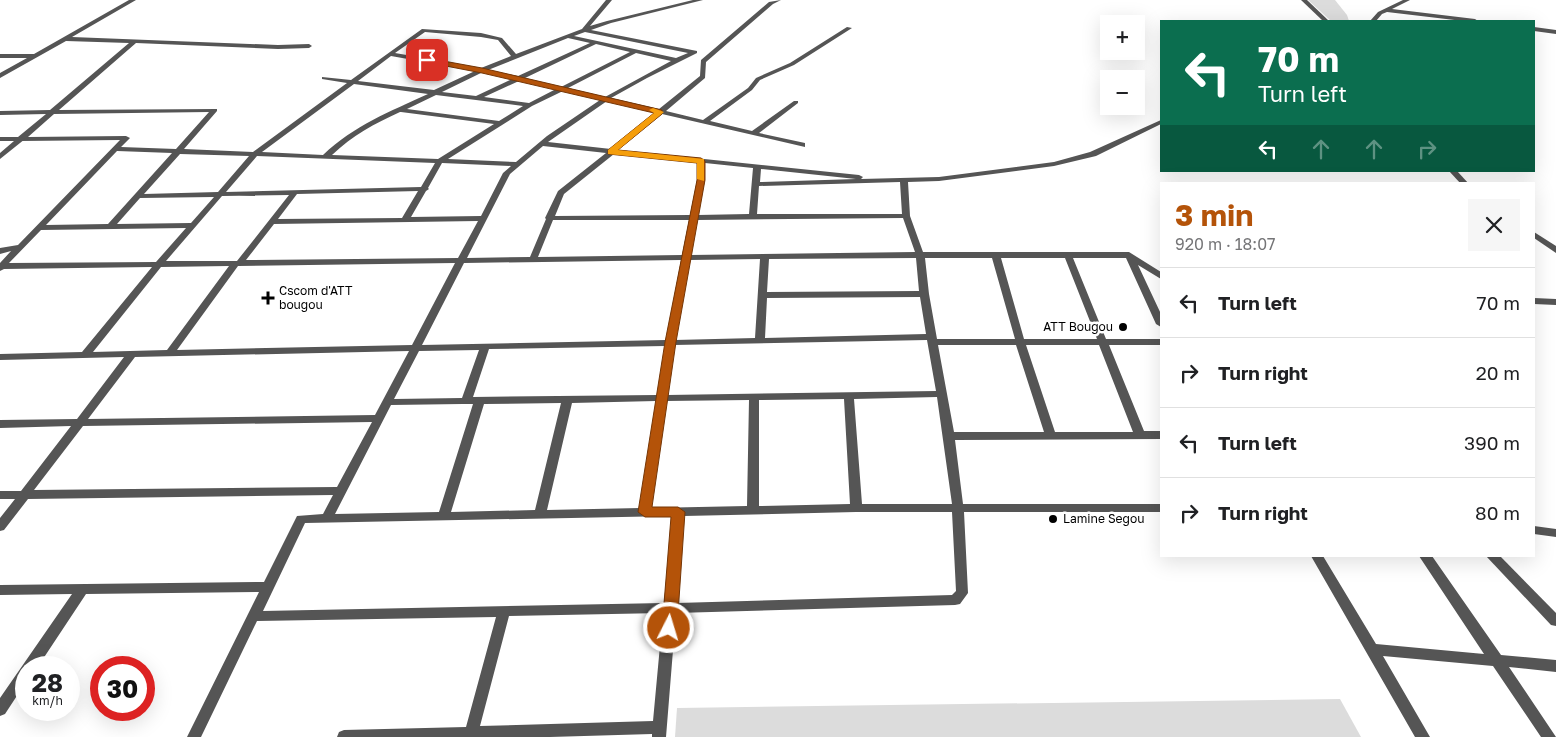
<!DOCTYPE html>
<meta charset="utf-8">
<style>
body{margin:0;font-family:"Golos Text",sans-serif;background:#f6f6f6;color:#202124;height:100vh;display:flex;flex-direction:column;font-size:19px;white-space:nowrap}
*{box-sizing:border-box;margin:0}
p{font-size:16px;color:#757577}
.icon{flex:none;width:28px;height:28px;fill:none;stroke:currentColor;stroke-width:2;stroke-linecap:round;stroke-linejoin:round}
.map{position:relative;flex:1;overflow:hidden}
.drawer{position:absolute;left:1160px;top:182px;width:375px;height:375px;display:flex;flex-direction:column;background:#fff;border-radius:0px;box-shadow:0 5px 20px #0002}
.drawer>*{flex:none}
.guide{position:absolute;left:1160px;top:20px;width:375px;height:152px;border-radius:0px;box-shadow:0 5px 20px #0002;background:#0b6e4f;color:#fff;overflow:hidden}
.buttons{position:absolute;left:1100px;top:15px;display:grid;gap:10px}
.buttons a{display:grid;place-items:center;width:45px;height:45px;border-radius:0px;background:#fff;box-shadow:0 5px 20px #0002;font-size:25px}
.speed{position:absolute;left:15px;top:656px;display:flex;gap:10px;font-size:25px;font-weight:700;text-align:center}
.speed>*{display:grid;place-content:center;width:65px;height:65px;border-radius:50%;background:#fff;box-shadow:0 5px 20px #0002;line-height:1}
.speed small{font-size:12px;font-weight:400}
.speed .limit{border:8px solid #d22;background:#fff;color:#111}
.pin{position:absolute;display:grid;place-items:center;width:42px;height:42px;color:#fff;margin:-21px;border-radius:10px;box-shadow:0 2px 8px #0006}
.me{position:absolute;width:55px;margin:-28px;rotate:5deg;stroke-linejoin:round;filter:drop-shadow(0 0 4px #0008)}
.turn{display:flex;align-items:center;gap:18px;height:105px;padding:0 15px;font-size:22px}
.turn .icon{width:65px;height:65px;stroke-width:2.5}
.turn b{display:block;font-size:35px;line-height:42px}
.lanes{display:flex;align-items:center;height:48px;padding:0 15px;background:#0003;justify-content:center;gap:25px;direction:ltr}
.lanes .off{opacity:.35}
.round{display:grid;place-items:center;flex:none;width:52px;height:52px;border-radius:0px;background:#f6f6f6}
.summary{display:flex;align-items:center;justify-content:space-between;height:85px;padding:0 15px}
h1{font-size:30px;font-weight:700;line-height:38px;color:#b45309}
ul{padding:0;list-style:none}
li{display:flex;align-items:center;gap:15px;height:70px;padding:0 15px;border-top:1px solid #e0e0e0}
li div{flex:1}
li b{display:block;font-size:19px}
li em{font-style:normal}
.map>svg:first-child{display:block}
.green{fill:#dcdcdc}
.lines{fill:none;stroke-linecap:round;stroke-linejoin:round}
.minor{fill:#555;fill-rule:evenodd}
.tertiary{fill:#555;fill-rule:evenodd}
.route{fill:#b45309;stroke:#753606}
.slow{fill:#f59e0b}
.poi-dot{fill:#000;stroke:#fff;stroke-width:2}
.labels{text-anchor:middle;stroke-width:5;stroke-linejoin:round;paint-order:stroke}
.poi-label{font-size:12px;fill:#000;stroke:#fff;text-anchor:start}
</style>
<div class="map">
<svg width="1556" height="737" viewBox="0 0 1556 737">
<rect width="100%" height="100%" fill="#fff"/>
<g class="green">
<path d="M1308 0H1335L1347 15 1349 21H1331Z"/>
<path d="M1340 699 1361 737H675L677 708Z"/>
</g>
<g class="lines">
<g class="minor">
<path d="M129 0H136L72 37 278 45 309 44 312 46 309 48 278 49 136 43 59 110 217 109V111L184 149 253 152 347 83 322 79V77L351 80 422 29 481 33 502 38 516 54 582 29 606 0H612L590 26 607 21 693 0H703L611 23 591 30 697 51V53L647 78 611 98 659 109 700 76 701 60 769 2 781 0 773 4 706 62 705 78 666 111 703 120 748 88 756 78 790 63 847 27 852 28 794 65 760 80 752 90 710 121 752 131 794 101H798V103L759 133 805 143V147L662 114 618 150 859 175 863 177 861 179 939 177 1054 162 1090 152 1161 120V124L1096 156 1054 166 939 181 908 182 910 216 923 252H1129L1161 272V279L1138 265 1161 314V327L1156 324 1126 258H1073L1106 339H1161V345H1109L1144 431H1161V439L955 440 963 504H1161V512H964L968 593 960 604 955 605 676 613 666 737H652V734L550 737H337L339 732 344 730 466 727 496 617 257 621 201 737H187L259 592 86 594 37 668H26V682L5 714 0 716V698L72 594 0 595V585L264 582 297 516 323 514 333 495 28 499 4 530 0 531V518L15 499H0V491H21L71 426 0 428V420L77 419 124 357 0 360V354L82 352 152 267 4 269 0 271V263L11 251 0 254V248L18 245 120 140 21 141 17 139 18 137 46 114 0 115V111L50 110 129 43 66 41 0 78V73L27 58H0V54H34ZM425 32 481 37 498 40 511 56 481 68 395 53ZM585 32 688 53 676 58 574 36ZM568 38 590 43 518 76 488 70ZM596 44 630 52 561 87 525 78ZM636 53 671 61 605 97 568 88ZM391 56 475 71 434 90 358 81ZM483 72 512 79 476 96 442 92ZM519 81 556 89 529 103 484 97ZM354 84 428 94C389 112 355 125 323 155L262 152ZM563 91 600 100 547 136 516 162 448 159 532 106ZM436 95 523 106 499 121 407 109ZM607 101 655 113 611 149 548 142ZM209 112 176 149 121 147 130 138 126 136 28 137 54 114ZM400 112H401L494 124 438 159 332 155C353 135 374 124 400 112ZM543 146 606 153 558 191 545 218 546 219 530 257 467 258 510 174ZM117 151 172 153 108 224 46 225ZM180 154 249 156 218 192 144 194ZM614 154 697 162V180L690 215 555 216 564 194ZM257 156 435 163 421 187 226 192ZM442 163 511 166 503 173 481 216 411 217 426 191 429 189 428 188ZM705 163 753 168 749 214 698 215 705 180ZM761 169 856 179 760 182ZM900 182 902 214H757L759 186ZM418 191 402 218 278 219 297 194ZM289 195 237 261H166L222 196ZM214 197 191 223 117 224 140 198ZM903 218 915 252 691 255 697 220ZM553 220H689L682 255 538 257ZM478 221 458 258 246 260 274 224ZM186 228 156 262 9 263 41 230ZM916 258 919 291 767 292 769 259ZM925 258H992L1015 339H937L929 294ZM1001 258H1065L1097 339H1024ZM760 259 755 338 675 340 690 260ZM681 260 666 340 422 345 464 263ZM455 263 412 345 177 350 238 266ZM229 266 167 350 93 352 161 267ZM920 297 926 334 765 338 767 298ZM927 340 936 391 667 395 674 345ZM938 345H1016L1044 432H954ZM1026 345H1099L1133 432H1055ZM665 346 657 395 473 397 489 349ZM479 350 462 398 394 399 419 351ZM409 351 375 415 88 419 135 357ZM937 397 952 504H862L854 399ZM844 399 850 504 759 506V400ZM749 400 747 506 651 508 666 401ZM656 401 640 508 547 510 572 403ZM561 403 535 510 451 512 484 404ZM462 404H473L439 512 335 514 391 405ZM372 422 337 487 34 490 83 426ZM856 512H952L956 591 952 595 677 603 684 516ZM672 516 664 603 263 611 305 523ZM663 613 653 721 480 726 509 616Z"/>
<path d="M1301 0H1307L1329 21H1323Z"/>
<path d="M1403 0H1410L1392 9 1475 19 1478 21H1463L1387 12 1382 14 1376 21H1370L1378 12Z"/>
<path d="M1534 27 1556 30V34L1534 31Z"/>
<path d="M1449 171H1457L1469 184H1461Z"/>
<path d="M1534 232 1556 246V253L1534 238Z"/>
<path d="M1534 298 1556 299V305L1534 304Z"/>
<path d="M1534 526 1556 529V537L1534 534Z"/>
<path d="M1311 556H1323L1376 644 1484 654 1419 556H1432L1501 655 1556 660V672L1509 667 1556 737H1541L1493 666 1383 656 1430 737H1415Z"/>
<path d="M1486 556H1500L1556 613V626L1551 625Z"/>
</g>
<path class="tertiary" d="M0 137H21L25 139 0 159V153L14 141H0Z"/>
</g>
<path class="route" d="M427 58 482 68 662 110V114L618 150 701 158 705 161V180L676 342 652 507H678L685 512 677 628 674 633 669 634 664 633 662 628 671 517H645L638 512 665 342 697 180V163L608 154V150L654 113 482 73 425 62Z"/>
<path class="slow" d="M653 108 664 112 618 150 704 159V181L697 179V163L608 154V150L654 113 649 110Z"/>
<g class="poi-dot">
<path d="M265.5 290.5h5v5h5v5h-5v5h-5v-5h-5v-5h5z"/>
<circle cx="1123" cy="327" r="5"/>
<circle cx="1053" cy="519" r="5"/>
</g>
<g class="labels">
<g class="poi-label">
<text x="279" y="295">Cscom d'ATT<tspan x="279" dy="14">bougou</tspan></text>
<text x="1113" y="331" text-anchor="end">ATT Bougou</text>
<text x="1063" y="523">Lamine Segou</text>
</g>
</g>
</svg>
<div class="buttons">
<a>+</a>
<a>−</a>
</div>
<div class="speed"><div>28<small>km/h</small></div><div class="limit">30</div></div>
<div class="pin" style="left:427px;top:60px;background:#d93025"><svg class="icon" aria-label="arrive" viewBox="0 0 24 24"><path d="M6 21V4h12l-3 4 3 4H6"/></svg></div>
<svg class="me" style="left:669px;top:628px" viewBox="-20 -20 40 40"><circle r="17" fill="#b45309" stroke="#fff" stroke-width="3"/><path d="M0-11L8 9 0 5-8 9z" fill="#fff"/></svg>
<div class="guide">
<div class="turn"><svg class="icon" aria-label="left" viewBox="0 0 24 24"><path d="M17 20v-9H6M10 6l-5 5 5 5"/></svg><div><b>70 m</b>Turn left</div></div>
<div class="lanes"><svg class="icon" aria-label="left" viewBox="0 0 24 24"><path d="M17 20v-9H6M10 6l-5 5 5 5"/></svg><svg class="icon off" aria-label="ahead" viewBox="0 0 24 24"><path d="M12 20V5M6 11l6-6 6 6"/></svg><svg class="icon off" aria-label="ahead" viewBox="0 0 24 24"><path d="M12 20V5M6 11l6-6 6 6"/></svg><svg class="icon off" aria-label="right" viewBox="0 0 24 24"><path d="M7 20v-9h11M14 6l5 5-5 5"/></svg></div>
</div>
<section class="drawer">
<div class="summary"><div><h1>3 min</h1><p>920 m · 18:07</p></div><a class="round"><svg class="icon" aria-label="close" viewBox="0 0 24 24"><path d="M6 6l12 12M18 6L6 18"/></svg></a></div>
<ul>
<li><svg class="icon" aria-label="left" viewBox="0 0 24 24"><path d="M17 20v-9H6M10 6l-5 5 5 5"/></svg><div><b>Turn left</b></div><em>70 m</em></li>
<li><svg class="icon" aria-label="right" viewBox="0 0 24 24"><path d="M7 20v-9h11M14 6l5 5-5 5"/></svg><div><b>Turn right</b></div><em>20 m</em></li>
<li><svg class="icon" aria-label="left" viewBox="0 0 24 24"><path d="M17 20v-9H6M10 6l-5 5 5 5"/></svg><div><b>Turn left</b></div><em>390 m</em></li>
<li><svg class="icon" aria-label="right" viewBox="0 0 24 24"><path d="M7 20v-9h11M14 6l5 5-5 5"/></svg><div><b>Turn right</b></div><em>80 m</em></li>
</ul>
</section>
</div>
